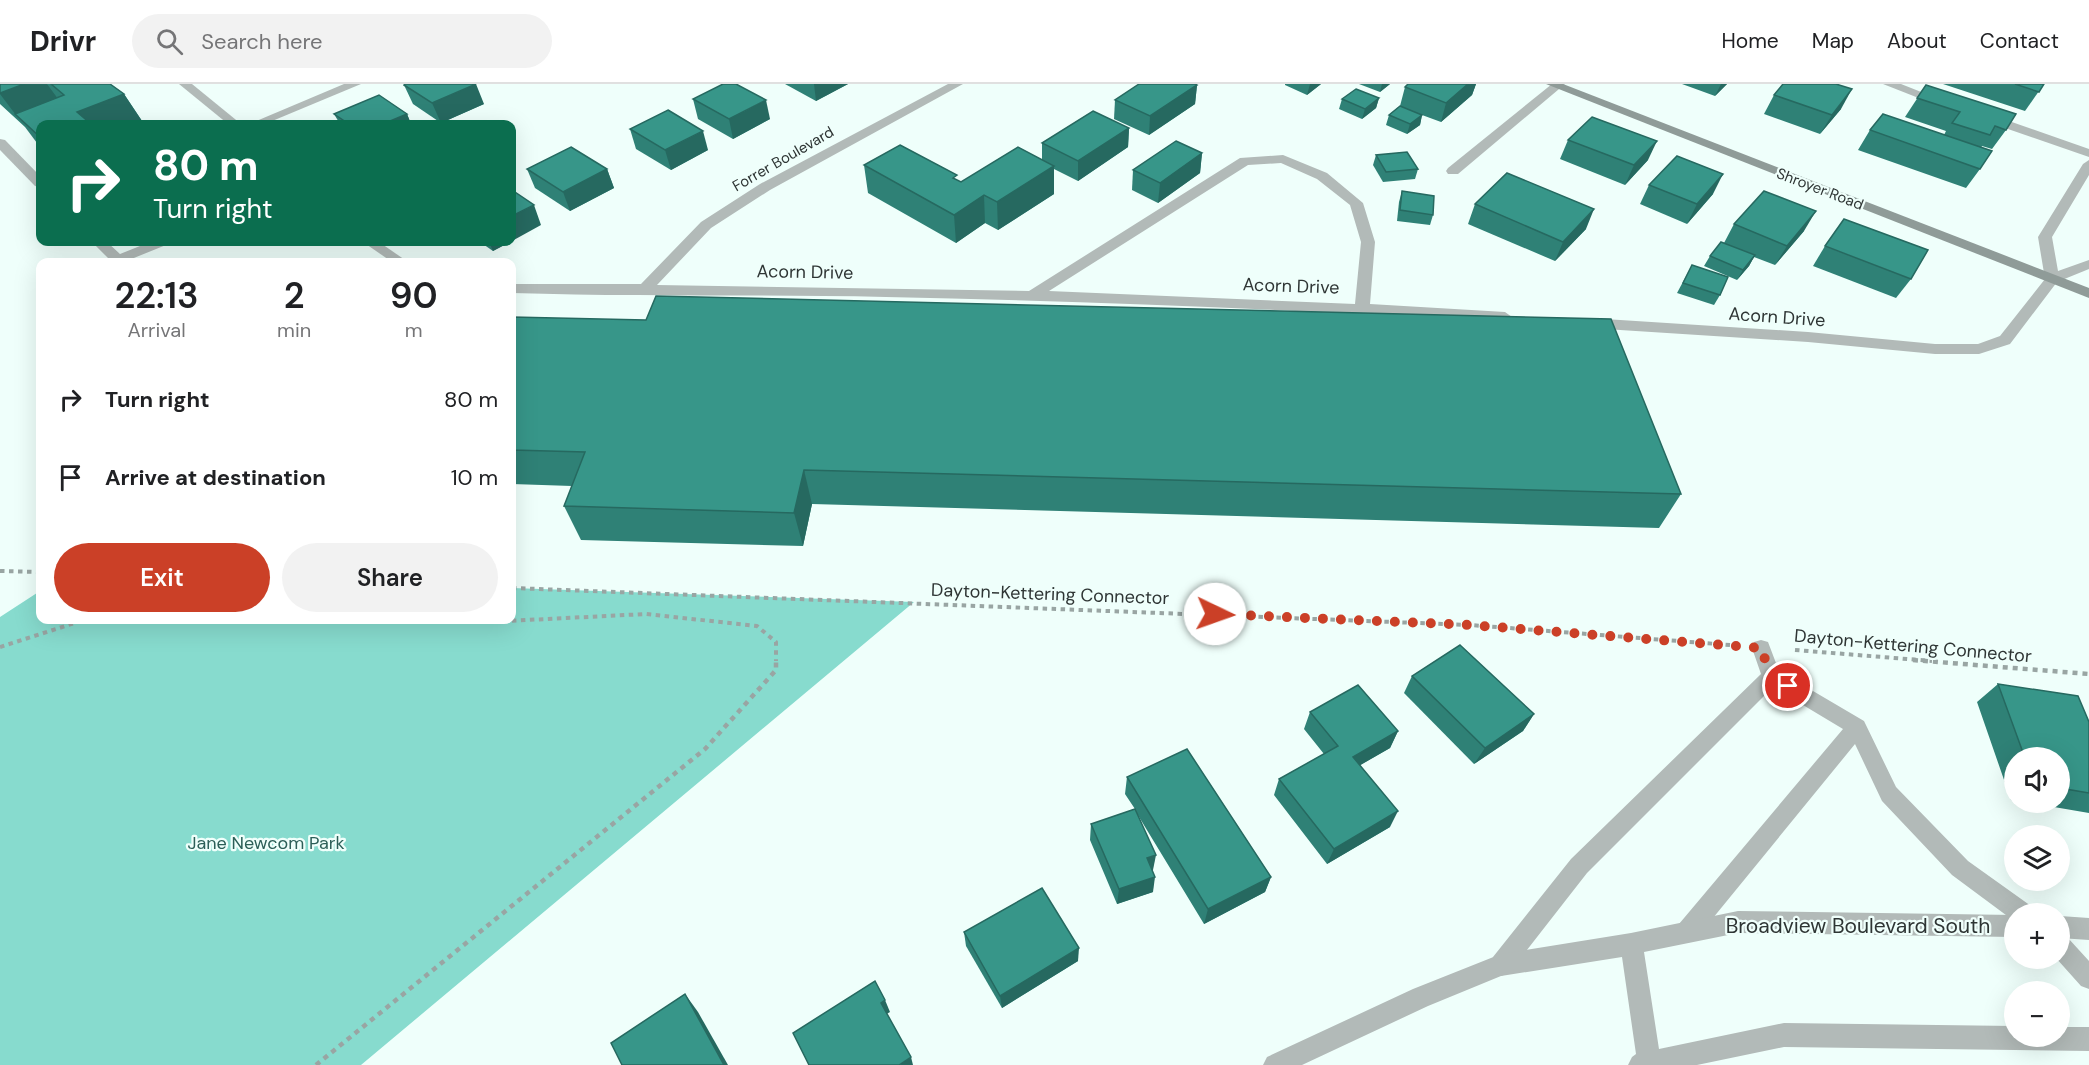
<!DOCTYPE html>
<meta charset="utf-8">
<style>
body{margin:0;font-family:"DM Sans",sans-serif;background:#f2f2f2;color:#202124;height:100vh;display:flex;flex-direction:column;font-size:22px;white-space:nowrap}
*{box-sizing:border-box;margin:0}
p{font-size:20px;color:#757577}
.icon{flex:none;width:33px;height:33px;fill:none;stroke:currentColor;stroke-width:2;stroke-linecap:round;stroke-linejoin:round}
.map{position:relative;flex:1;overflow:hidden}
.panel{position:absolute;left:36px;top:174px;width:480px;height:366px;display:flex;flex-direction:column;background:#fff;border-radius:12px;box-shadow:0 6px 24px #0002}
.panel>*{flex:none}
.banner{position:absolute;left:36px;top:36px;width:480px;height:126px;border-radius:12px;box-shadow:0 6px 24px #0002;background:#0b6e4f;color:#fff;overflow:hidden}
.controls{position:absolute;left:2004px;top:663px;display:grid;gap:12px}
.controls a{display:grid;place-items:center;width:66px;height:66px;border-radius:50%;background:#fff;box-shadow:0 6px 24px #0002;font-size:30px}
.pin{position:absolute;display:grid;place-items:center;width:51px;height:51px;color:#fff;margin:-26px;border:3px solid #fff;border-radius:50%;box-shadow:0 2px 6px #0007}
.me{position:absolute;width:66px;margin:-33px;rotate:93deg;stroke-linejoin:round;filter:drop-shadow(0 0 4px #0008)}
.turn{display:flex;align-items:center;gap:21px;height:126px;padding:0 18px;font-size:27px}
.turn .icon{width:78px;height:78px;stroke-width:2.5}
.turn b{display:block;font-size:42px;line-height:51px}
.eta{display:flex;justify-content:space-evenly;align-items:center;height:102px;text-align:center}
.eta b{font-size:36px;font-weight:600;line-height:42px}
.button{display:flex;gap:12px;margin-top:auto;padding:12px 18px}
.button a{flex:1;height:69px;border-radius:36px;background:#cb4027;color:#fff;font-size:24px;font-weight:600;line-height:69px;text-align:center}
.button a+a{background:#f2f2f2;color:#202124}
ul{padding:0;list-style:none}
li{display:flex;align-items:center;gap:18px;height:78px;padding:0 18px}
li div{flex:1}
li b{display:block;font-size:22px}
li em{font-style:normal}
header{display:flex;align-items:center;gap:36px;box-sizing:border-box;height:84px;padding:0 30px;background:#fff;border-bottom:2px solid #e0e0e0}
header strong{font-size:28px}
nav{display:flex;gap:33px;margin-inline-start:auto;font-size:21px}
.search{width:420px;height:54px;background:#f2f2f2;display:flex;align-items:center;gap:15px;box-sizing:border-box;padding:0 21px;border-radius:33px;color:#757577;font-size:22px}
.map>svg:first-child{display:block}
.green{fill:#87dbce}
.lines{fill:none;stroke-linecap:round;stroke-linejoin:round}
.path-far1{stroke:#99a5a3;stroke-width:4;stroke-dasharray:4.5 4.5;stroke-linecap:butt}
.path{stroke:#99a5a3;stroke-width:4.5;stroke-dasharray:5 5;stroke-linecap:butt}
.lane{fill:#b2bab8;fill-rule:evenodd}
.street{fill:#b2bab8;fill-rule:evenodd}
.secondary{fill:#8f9b98;fill-rule:evenodd}
.wall{fill:#2f8176}
.shaded-wall{fill:#266960}
.building{fill:#379689;stroke:#266960;stroke-width:1.5}
.route{stroke:#cb4027;stroke-width:10;stroke-dasharray:0 18}
.labels{text-anchor:middle;stroke-width:4.5;stroke-linejoin:round;paint-order:stroke}
.far-street-label{font-size:15px;fill:#2e3534;stroke:#effffb}
.street-label{font-size:18px;fill:#2e3534;stroke:#effffb}
.park-label{font-size:18px;fill:#2c5f58;stroke:#effffb}
.near-street-label{font-size:21px;fill:#2e3534;stroke:#effffb}
</style>
<header>
<strong>Drivr</strong>
<div class="search"><svg class="icon" aria-label="search" viewBox="0 0 24 24"><circle cx="10" cy="10" r="6"/><path d="M15 15l6 6"/></svg>Search here</div>
<nav><a>Home</a><a>Map</a><a>About</a><a>Contact</a></nav>
</header>
<div class="map">
<svg width="2089" height="981" viewBox="0 0 2089 981">
<rect width="100%" height="100%" fill="#effffb"/>
<path class="green" d="M512 504 914 518 361 981H0V533L40 507V536H512Z"/>
<g class="lines">
<g class="path-far1">
<path d="M0 487 40 488"/>
<path d="M512 504 1470 541 1730 561"/>
<path d="M458 536 487 538 646 530 757 542 776 558V577"/>
<path d="M0 563 84 536"/>
<path d="M1795 566 1932 577"/>
</g>
<g class="path">
<path d="M1913 576 2089 590"/>
<path d="M316 981 705 665 776 586V576"/>
</g>
<g class="lane">
<path d="M1883 0H1901L1949 19 1943 23 1939 22Z"/>
<path d="M1986 29 2089 65V73L1982 36 1980 33 1982 30Z"/>
<path d="M0 55 5 56 40 92V103L35 102 0 66Z"/>
<path d="M92 158H107L120 170 150 158H168L166 161 124 178H112Z"/>
<path d="M1761 556 1768 558 1779 587 1864 637 1896 703 1968 777 2031 822 2034 830H2014V837L1952 791 1882 717 1855 660 1695 856 1687 859 1679 856 1676 848 1679 840 1843 645 1773 603 1587 789 1509 889 1501 892 1493 889 1490 881 1493 873 1571 775 1761 590 1752 564 1754 558Z"/>
<path d="M2060 851 2068 854 2089 877V905L2081 902 2056 874H2060Z"/>
</g>
<g class="street">
<path d="M179 0H192L241 40H228Z"/>
<path d="M344 0H361L265 40H249Z"/>
<path d="M948 0H963L770 106 711 144 657 201 1029 207 1240 74 1283 71 1327 89 1363 119 1375 158 1370 220 1505 228 1512 233 1505 238C1299 226 1093 217 886 213 761 210 636 213 512 209V200H641L701 138 760 100ZM1281 79 1317 95 1350 121 1361 158 1355 220 1049 207 1248 81Z"/>
<path d="M1552 0H1565L1458 90H1448L1446 87 1448 84Z"/>
<path d="M2089 76V91L2052 153 2058 187 2089 176V185L2057 198 2010 260 1979 270H1935L1808 258 1589 244 1582 239 1589 234 1808 248 1935 260H1978L2000 252 2045 195 2038 153 2083 80Z"/>
<path d="M363 158H379L408 178H392Z"/>
<path d="M1738 827 2014 831V853L1738 849 1644 868 1659 965 1784 939 2014 942V952H2060V943H2089V967L1784 963 1697 981H1628L1632 973 1636 970 1622 873 1501 892 1428 922 1302 981H1263L1267 973 1413 905 1501 870 1631 849Z"/>
<path d="M2060 832 2089 834V856L2060 854Z"/>
</g>
<path class="secondary" d="M1546 0H1563L2089 204V214Z"/>
</g>
<g class="wall">
<path d="M0 0H47L55 11 47 0H110L124 10 144 40H40V63L25 43 0 20Z"/>
<path d="M785 0H848L816 17Z"/>
<path d="M1285 0H1321L1307 11 1285 1Z"/>
<path d="M1359 0H1390L1380 8Z"/>
<path d="M1408 0H1476L1472 11 1441 38 1422 31 1420 41 1407 50 1386 41 1389 31 1400 22 1405 3Z"/>
<path d="M1682 0H1727L1715 12Z"/>
<path d="M1943 0H2044L2025 27Z"/>
<path d="M404 1 484 20 441 39 413 20Z"/>
<path d="M1197 1 1195 20 1149 51 1114 35 1115 16Z"/>
<path d="M1926 1 2006 46 1992 65 1982 62 1981 64 1980 85 1966 104 1858 66 1870 46 1944 51 1946 47 1905 33Z"/>
<path d="M1774 11 1841 25 1820 50 1764 30Z"/>
<path d="M1379 14 1376 24 1362 35 1339 25 1342 15Z"/>
<path d="M693 15 770 35 733 55 698 35Z"/>
<path d="M334 30H407L411 40H340Z"/>
<path d="M1129 44 1128 63 1078 97 1054 85V110L998 146 985 139 956 159 868 109 864 81 957 96 961 98 1042 76V59Z"/>
<path d="M630 45 708 66 671 86 636 65Z"/>
<path d="M1568 56 1648 76 1625 101 1560 75Z"/>
<path d="M1202 69 1200 89 1158 119 1132 106 1133 86Z"/>
<path d="M1376 71 1418 85 1415 95 1383 98 1373 81Z"/>
<path d="M527 85H607L614 104 570 127 535 104Z"/>
<path d="M1649 101 1713 110 1687 140 1640 120Z"/>
<path d="M1402 107 1433 131 1430 141 1397 137 1399 118Z"/>
<path d="M1475 120 1586 145 1555 177 1468 140Z"/>
<path d="M1734 140 1804 147 1775 181 1754 173 1749 182 1737 196 1704 182 1710 172 1724 159Z"/>
<path d="M480 158H510L493 167Z"/>
<path d="M1825 162 1911 195 1896 214 1813 182Z"/>
<path d="M1692 181 1720 211 1714 221 1677 209Z"/>
<path d="M512 233 1681 410 1659 444 812 420 803 462 581 456 564 422 572 402 512 400Z"/>
<path d="M1412 592 1534 630 1523 647 1474 680 1404 609Z"/>
<path d="M1998 600 2089 638V729L2025 718H2060V674H2014V717L2011 716 1977 618Z"/>
<path d="M1310 628 1398 647 1390 664 1360 681 1390 743 1327 780 1274 711 1279 695 1324 670 1304 645Z"/>
<path d="M1127 693 1271 793 1265 808 1204 840 1136 728 1153 786V808L1117 820 1090 756 1091 740 1135 725 1125 710Z"/>
<path d="M964 848 1078 877 1002 924 966 862Z"/>
</g>
<g class="shaded-wall">
<path d="M24 0H47L67 27 15 30 25 43 0 10V9Z"/>
<path d="M476 0 484 20 441 39 432 19Z"/>
<path d="M814 0H848L816 17Z"/>
<path d="M1310 0H1321L1307 11Z"/>
<path d="M1382 0H1390L1380 8Z"/>
<path d="M1468 0H1476L1472 11 1441 38 1446 19Z"/>
<path d="M1721 0H1727L1715 12Z"/>
<path d="M1197 1 1195 20 1149 51 1150 32Z"/>
<path d="M1852 5 1841 25 1820 50 1832 31Z"/>
<path d="M124 10 144 40H86L77 28Z"/>
<path d="M1379 14 1376 24 1362 35 1365 25Z"/>
<path d="M766 16 770 35 733 55 729 35Z"/>
<path d="M407 30 411 40H383Z"/>
<path d="M1422 31 1420 41 1407 50 1410 40Z"/>
<path d="M1129 44 1128 63 1078 97V77Z"/>
<path d="M703 47 708 66 671 86 665 66Z"/>
<path d="M1657 57 1648 76 1625 101 1634 81Z"/>
<path d="M1202 69 1200 89 1158 119 1160 99Z"/>
<path d="M1054 82V110L998 146 997 118Z"/>
<path d="M607 85 614 104 570 127 563 108Z"/>
<path d="M1723 90 1713 110 1687 140 1697 120Z"/>
<path d="M984 111 985 139 956 159 954 131Z"/>
<path d="M534 121 541 141 512 157V132Z"/>
<path d="M1594 125 1586 145 1555 177 1563 158Z"/>
<path d="M1816 127 1804 147 1775 181 1787 162Z"/>
<path d="M489 158H510L493 167Z"/>
<path d="M1755 171 1749 182 1737 196 1743 186Z"/>
<path d="M804 386 812 420 803 462 794 429Z"/>
<path d="M1534 630 1523 647 1474 680 1485 664Z"/>
<path d="M1398 647 1390 664 1345 690 1353 673Z"/>
<path d="M1398 727 1390 743 1327 780 1334 765Z"/>
<path d="M1156 771 1153 786 1144 789 1147 774Z"/>
<path d="M1155 793 1153 808 1117 820 1119 805Z"/>
<path d="M1271 793 1265 808 1204 840 1208 825Z"/>
<path d="M1079 864 1078 877 1002 924 1000 912Z"/>
<path d="M685 910 698 928 728 981H724Z"/>
<path d="M885 916 890 928 885 931 881 919Z"/>
<path d="M911 973 913 981H899Z"/>
</g>
<g class="building">
<path d="M0 0H24L0 9Z"/>
<path d="M51 0H110L124 10 77 28 91 40H40V53L15 30 64 11Z"/>
<path d="M405 0H476L432 19 404 1Z"/>
<path d="M723 0H736L766 16 729 35 693 15Z"/>
<path d="M1139 0H1195L1197 1 1150 32 1115 16Z"/>
<path d="M1408 0H1468L1446 19 1405 3Z"/>
<path d="M1783 0H1836L1852 5 1832 31 1774 11Z"/>
<path d="M2015 0H2044L2039 8Z"/>
<path d="M1926 1 2016 30 2006 46 1995 42 1990 51 1952 39 1960 28 1917 14Z"/>
<path d="M1356 5 1379 14 1365 25 1342 15Z"/>
<path d="M379 11 407 30 383 40H349L334 30Z"/>
<path d="M1400 22 1422 31 1410 40 1389 31Z"/>
<path d="M668 26 703 47 665 66 630 45Z"/>
<path d="M1093 27 1129 44 1078 77 1042 59Z"/>
<path d="M1883 30 1992 67 1980 85 1870 46Z"/>
<path d="M1592 33 1657 57 1634 81 1568 56Z"/>
<path d="M1176 57 1202 69 1160 99 1133 86Z"/>
<path d="M900 61 957 91 953 94 961 98 1018 63 1054 82 997 118 984 111 954 131 864 81Z"/>
<path d="M571 63 607 85 563 108 527 85Z"/>
<path d="M1407 68 1418 85 1386 88 1376 71Z"/>
<path d="M1677 72 1723 90 1697 120 1649 101Z"/>
<path d="M1507 89 1594 125 1563 158 1475 120Z"/>
<path d="M512 106 534 121 512 132Z"/>
<path d="M1402 107 1434 112 1433 131 1400 126Z"/>
<path d="M1764 107 1816 127 1787 162 1734 140Z"/>
<path d="M1844 135 1928 166 1911 195 1825 162Z"/>
<path d="M1721 158 1755 171 1743 186 1710 172Z"/>
<path d="M1692 181 1728 193 1720 211 1683 199Z"/>
<path d="M656 212 1611 235 1681 410 804 386 794 429 564 422 585 368 512 366V233L646 236Z"/>
<path d="M1460 561 1534 630 1485 664 1412 592Z"/>
<path d="M1998 600 2078 612 2089 638V709L2060 704V674H2025Z"/>
<path d="M1358 601 1398 647 1353 673 1398 727 1334 765 1279 695 1338 662 1310 628Z"/>
<path d="M1187 665 1271 793 1208 825 1127 693Z"/>
<path d="M1135 725 1156 771 1147 774 1155 793 1119 805 1091 740Z"/>
<path d="M1042 804 1079 864 1000 912 964 848Z"/>
<path d="M875 897 885 916 881 919 911 973 899 981H809L793 949Z"/>
<path d="M685 910 724 981H622L611 959Z"/>
</g>
<g class="lines">
<path class="route" d="M1215 530 1470 541 1761 564 1771 592 1788 602"/>
</g>
<g class="labels">
<g class="far-street-label">
<text transform="translate(783 75) rotate(-30)" y="5">Forrer Boulevard</text>
<text transform="translate(1820 105) rotate(21)" y="5">Shroyer Road</text>
</g>
<g class="street-label">
<text transform="translate(805 188) rotate(1)" y="6">Acorn Drive</text>
<text transform="translate(1291 202) rotate(2)" y="6">Acorn Drive</text>
<text transform="translate(1777 233) rotate(4)" y="6">Acorn Drive</text>
<text transform="translate(1050 510) rotate(2)" y="6">Dayton-Kettering Connector</text>
<text transform="translate(1913 562) rotate(5)" y="6">Dayton-Kettering Connector</text>
</g>
<g class="park-label">
<text x="266" y="765">Jane Newcom Park</text>
</g>
<g class="near-street-label">
<text x="1858" y="849">Broadview Boulevard South</text>
</g>
</g>
</svg>
<div class="controls">
<a><svg class="icon" aria-label="sound" viewBox="0 0 24 24"><path d="M4 9h4l5-4v14l-5-4H4zM17 9q2 3 0 6"/></svg></a>
<a><svg class="icon" aria-label="layers" viewBox="0 0 24 24"><path d="M12 4l9 5-9 5-9-5zM3 14l9 5 9-5"/></svg></a>
<a>+</a>
<a>−</a>
</div>
<div class="pin" style="left:1788px;top:602px;background:#d93025"><svg class="icon" aria-label="arrive" viewBox="0 0 24 24"><path d="M6 21V4h12l-3 4 3 4H6"/></svg></div>
<svg class="me" style="left:1215px;top:530px" viewBox="-20 -20 40 40"><circle r="19" fill="#fff"/><path d="M0-13L10 11 0 6-10 11z" fill="#cb4027"/></svg>
<div class="banner">
<div class="turn"><svg class="icon" aria-label="right" viewBox="0 0 24 24"><path d="M7 20v-9h11M14 6l5 5-5 5"/></svg><div><b>80 m</b>Turn right</div></div>
</div>
<section class="panel">
<div class="eta">
<div><b>22:13</b><p>Arrival</p></div>
<div><b>2</b><p>min</p></div>
<div><b>90</b><p>m</p></div>
</div>
<ul>
<li><svg class="icon" aria-label="right" viewBox="0 0 24 24"><path d="M7 20v-9h11M14 6l5 5-5 5"/></svg><div><b>Turn right</b></div><em>80 m</em></li>
<li><svg class="icon" aria-label="arrive" viewBox="0 0 24 24"><path d="M6 21V4h12l-3 4 3 4H6"/></svg><div><b>Arrive at destination</b></div><em>10 m</em></li>
</ul>
<div class="button"><a>Exit</a><a>Share</a></div>
</section>
</div>
